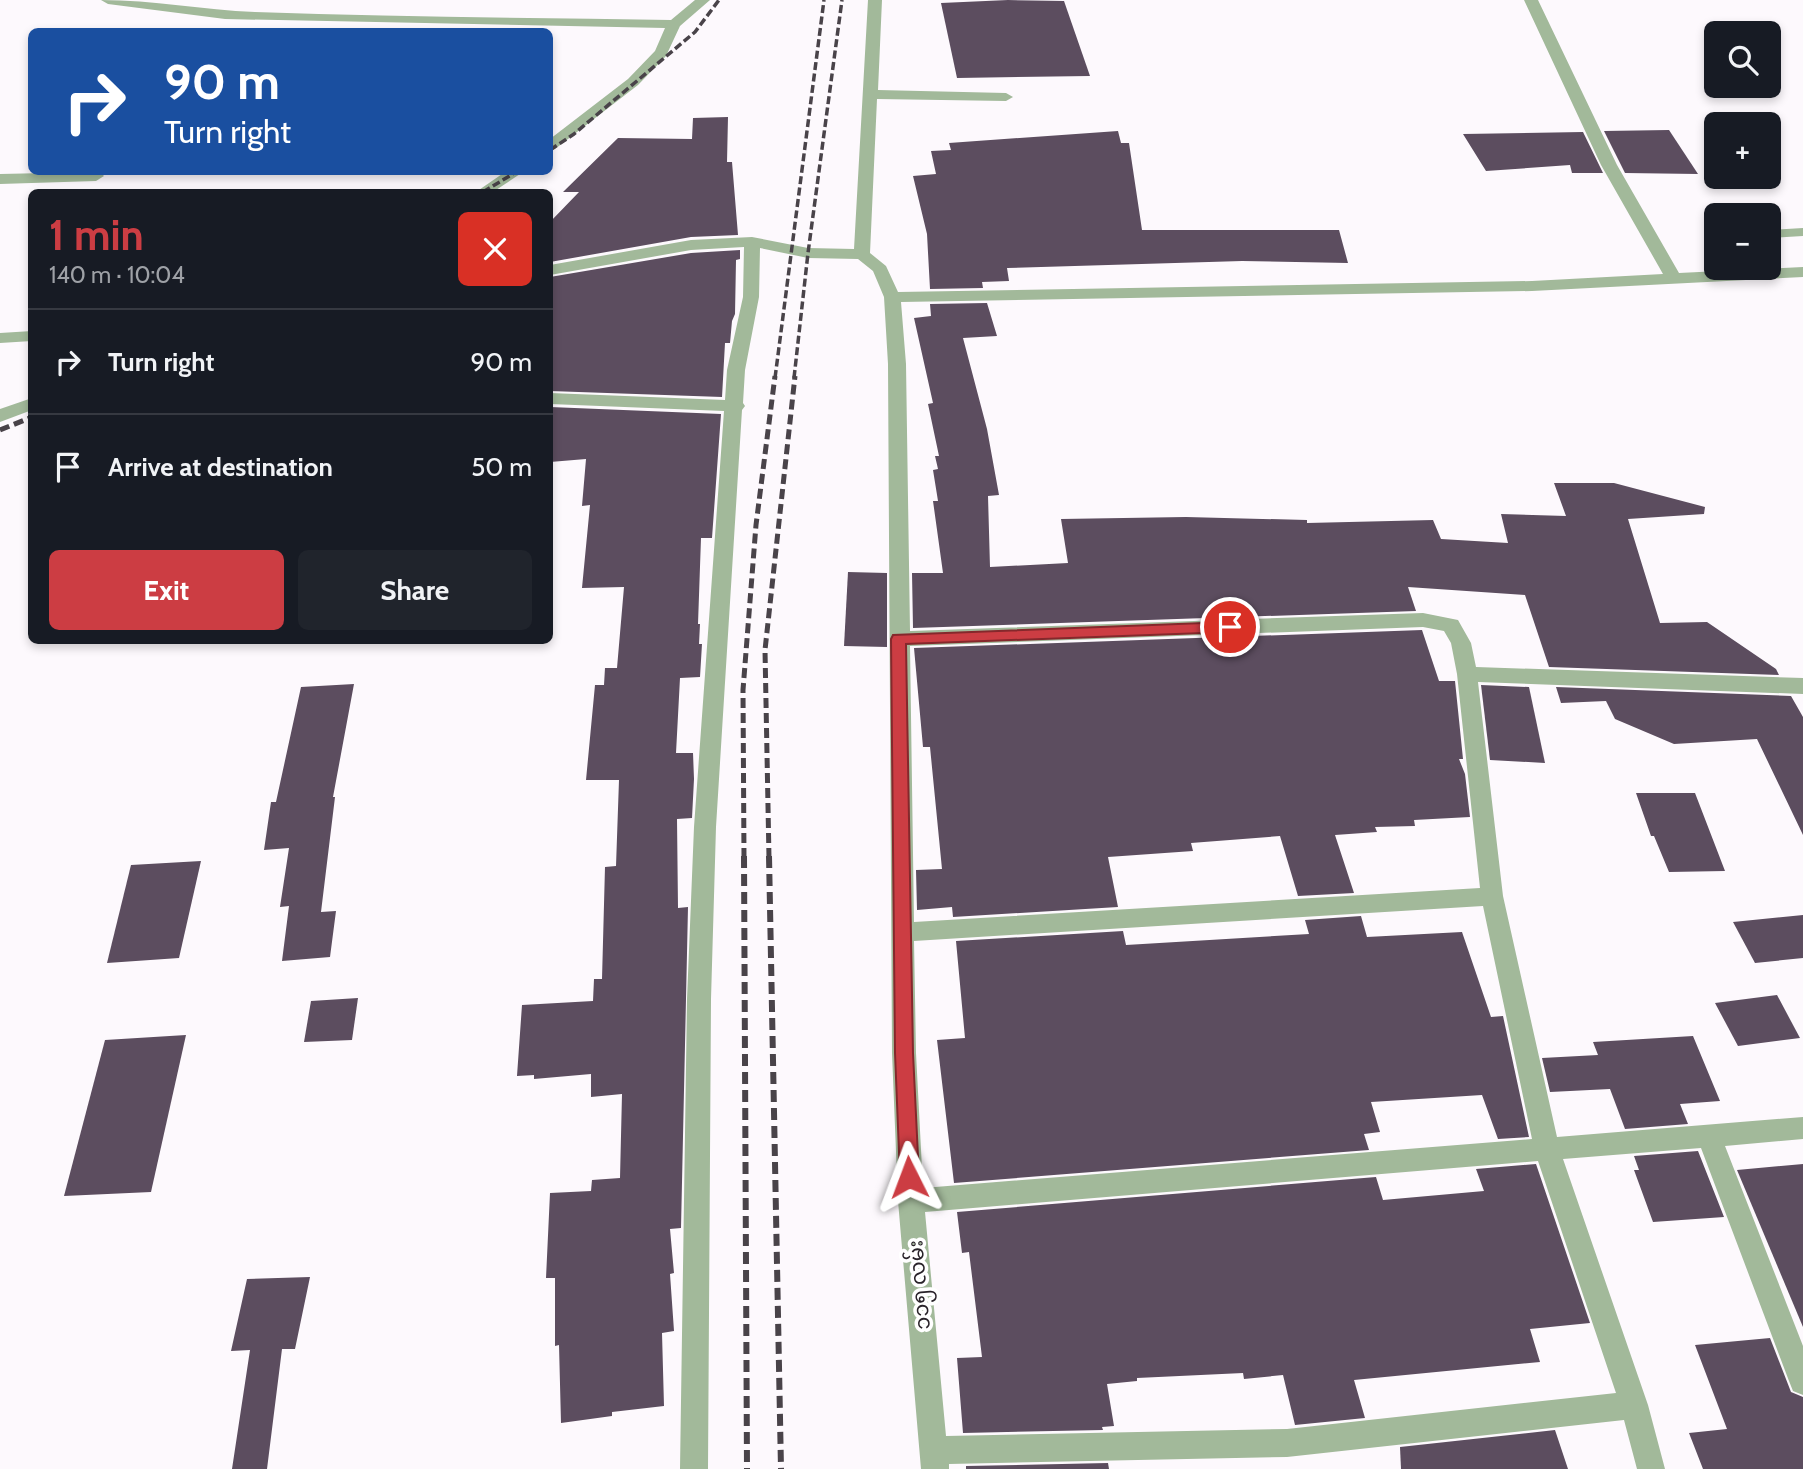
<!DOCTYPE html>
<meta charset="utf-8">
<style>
body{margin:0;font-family:Cabin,"Noto Sans Myanmar",sans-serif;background:#20242c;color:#f1f3f6;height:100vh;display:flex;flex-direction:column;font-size:26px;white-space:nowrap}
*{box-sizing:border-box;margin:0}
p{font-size:23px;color:#9ea1a6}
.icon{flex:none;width:38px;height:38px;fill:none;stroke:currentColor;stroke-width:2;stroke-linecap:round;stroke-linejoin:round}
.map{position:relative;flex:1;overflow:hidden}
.side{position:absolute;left:28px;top:189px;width:525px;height:455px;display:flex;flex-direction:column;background:#171b24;border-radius:10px;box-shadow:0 4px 10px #0003}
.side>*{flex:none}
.guide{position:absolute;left:28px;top:28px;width:525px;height:147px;border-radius:10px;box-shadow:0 4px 10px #0003;background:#1a4fa0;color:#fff;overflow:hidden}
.tools{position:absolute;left:1704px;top:21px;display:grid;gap:14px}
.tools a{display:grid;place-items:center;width:77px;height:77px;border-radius:10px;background:#171b24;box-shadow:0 4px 10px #0003;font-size:35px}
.pin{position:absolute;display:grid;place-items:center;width:60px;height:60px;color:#fff;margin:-30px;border:4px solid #fff;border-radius:50%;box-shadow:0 2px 7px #0007}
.me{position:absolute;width:77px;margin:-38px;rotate:357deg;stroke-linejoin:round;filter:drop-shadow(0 0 5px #0008)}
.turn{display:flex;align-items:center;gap:24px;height:147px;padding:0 21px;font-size:32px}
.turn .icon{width:91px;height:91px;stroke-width:2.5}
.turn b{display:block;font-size:49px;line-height:60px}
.round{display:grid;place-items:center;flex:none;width:74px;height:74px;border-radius:10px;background:#20242c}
.summary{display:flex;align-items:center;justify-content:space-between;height:119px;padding:0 21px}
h1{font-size:42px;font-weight:800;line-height:52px;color:#cc3d43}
.cta{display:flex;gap:14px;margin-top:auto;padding:14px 21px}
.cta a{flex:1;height:80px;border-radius:10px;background:#cc3d43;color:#fff;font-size:28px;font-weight:800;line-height:80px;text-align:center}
.cta a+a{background:#20242c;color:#f1f3f6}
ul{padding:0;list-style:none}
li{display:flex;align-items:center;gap:21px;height:105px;padding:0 21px;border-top:2px solid #363941}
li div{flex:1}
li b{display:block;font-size:26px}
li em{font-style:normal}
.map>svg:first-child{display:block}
.building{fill:#5c4d5f}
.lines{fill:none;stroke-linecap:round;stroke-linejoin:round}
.lane{fill:#a2b99a;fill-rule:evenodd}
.street{fill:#a2b99a;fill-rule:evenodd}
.rail-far2{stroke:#494349;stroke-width:3.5;stroke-dasharray:8 3.5;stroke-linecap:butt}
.rail-far1{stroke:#494349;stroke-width:5;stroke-dasharray:10 5;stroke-linecap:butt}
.rail{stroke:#494349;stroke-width:6;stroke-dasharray:12 6;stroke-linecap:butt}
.route{fill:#cc3d43;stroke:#85282c;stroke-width:2}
.labels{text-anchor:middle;stroke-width:7;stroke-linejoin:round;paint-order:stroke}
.street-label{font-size:21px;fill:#29232a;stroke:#fff}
</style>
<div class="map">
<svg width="1803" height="1469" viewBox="0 0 1803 1469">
<rect width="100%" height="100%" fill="#fdf9fd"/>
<g class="building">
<path d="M1008 0 1064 1 1090 76 957 78 941 3Z"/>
<path d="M728 117 727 162H732L738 235 691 237 550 262V222L579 192H563L618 138 692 139 693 118Z"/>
<path d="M1669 130 1698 174 1625 173 1604 131Z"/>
<path d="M1118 131 1121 143H1129L1142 230H1339L1348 263 1242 261 1007 268 1009 281 982 282 983 288 930 289 927 234 913 176 936 174 931 151 951 150 949 143Z"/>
<path d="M1583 132 1603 173H1572L1570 165 1486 171 1463 134Z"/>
<path d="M740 250V259L736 260 735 314 732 321 730 343H725L722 397 550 391V277L691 253Z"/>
<path d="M987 303 997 336 963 338 987 429 999 495 988 496 990 567 1068 563 1061 519 1186 517 1307 520V523L1433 520 1441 539 1508 543 1501 514 1566 516 1554 483H1614L1705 507 1704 514 1628 519 1660 623 1707 622 1776 669 1779 675 1549 667 1525 595 1408 587 1416 611 913 628 912 573H943L933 501H938L933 470 938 469 935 456H939L928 404 933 403 914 318 931 316 930 304Z"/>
<path d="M550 407 721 414 712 538H701L698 624H700L699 644H702L700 677 680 678 676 753H693L694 779 692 818 677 819 678 908 688 907 681 1228 670 1229 674 1273 670 1274 674 1331 662 1333 664 1406 612 1412V1416L561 1423 559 1345 555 1346V1278H546L550 1193 591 1191 592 1180 620 1178 622 1094 591 1097V1074L534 1079V1075L517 1076 522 1005 593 1001 594 979H602L605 867 616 866 619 780H586L595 685H604L605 668H617L624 587 582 588 590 505 582 506 586 459 550 462Z"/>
<path d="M848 572 887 573V647L844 646Z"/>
<path d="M1422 630 1439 681H1455L1463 759H1459L1465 774 1470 817 1414 820 1415 826 1375 827 1377 832 1335 835 1354 893 1298 896 1280 836 1191 843 1193 851 1108 857 1118 907 953 917 952 907 917 910 916 870 942 869 930 747H923L914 648Z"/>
<path d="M354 684 333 797H335L321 912 336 911 330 957 282 961 289 906 280 907 289 848 264 850 271 802H276L301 687Z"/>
<path d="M1481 685 1529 687 1545 763 1490 760Z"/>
<path d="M1556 687 1791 696 1803 717V835L1757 739 1674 744 1615 719 1606 701 1561 703Z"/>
<path d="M1636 793H1695L1725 871 1669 872 1654 836H1651Z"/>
<path d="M201 861 179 958 107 963 131 865Z"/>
<path d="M1803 915V958L1755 963 1733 922Z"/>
<path d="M1361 916 1367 937 1462 932 1491 1017 1503 1016 1529 1137 1498 1139 1482 1095 1371 1102 1380 1132 1364 1134 1369 1150 954 1183 937 1040 965 1038 956 941 1123 931 1126 945 1309 934 1305 920Z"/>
<path d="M1777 995 1800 1038 1738 1046 1715 1003Z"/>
<path d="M358 998 352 1040 304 1042 311 1001Z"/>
<path d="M186 1035 151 1192 64 1196 105 1040Z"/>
<path d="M1693 1036 1720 1101 1680 1104 1688 1124 1625 1129 1610 1089 1550 1092 1542 1058 1598 1055 1593 1042Z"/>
<path d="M1698 1151 1724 1217 1653 1222 1634 1170H1639L1634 1156Z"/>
<path d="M1536 1164 1590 1323 1530 1329 1540 1362 1354 1380 1365 1418 1295 1425 1283 1375 1244 1379 1243 1373 1137 1378V1381L1107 1384 1114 1426 1102 1427 1103 1430 963 1433 957 1358 982 1357 969 1252 962 1253 957 1212 1376 1177 1383 1200 1484 1191 1476 1169Z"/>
<path d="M1803 1164V1327L1737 1170Z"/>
<path d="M310 1277 295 1349H282L267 1469H232L250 1350 231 1351 247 1279Z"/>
<path d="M1770 1338 1791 1392 1803 1397V1469H1703L1689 1433 1727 1429 1695 1345Z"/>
<path d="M1555 1430 1568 1469H1401L1400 1447Z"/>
<path d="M1108 1463 1109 1469H966V1466Z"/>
</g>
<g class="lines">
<path class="lane" d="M1803 228V236L1769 238V230Z"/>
<g class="street">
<path d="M101 0C153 0 203 10 255 12 393 17 532 18 671 20L695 0H710L680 26 666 56 638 85 555 149 550 151V139L628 79 655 51 665 28 225 19 108 4Z"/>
<path d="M868 0H882L878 90 1006 93 1013 97 1006 101 877 99 870 253 886 266 898 292 1532 281 1663 274 1601 165 1524 0H1538L1617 165 1679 273 1803 267V277L1532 291 901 302 906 364 910 631 1423 613 1458 620 1471 643 1476 667 1803 678V694L1478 682 1503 896 1557 1137 1803 1117V1139L1725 1146 1803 1346V1395L1793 1391 1789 1381 1701 1148 1563 1159 1648 1405 1665 1469H1637L1624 1420 1287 1457 949 1464V1469H921L898 1201 892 1053 888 364 884 297 873 271 858 259 808 258 760 248 759 297 745 370 743 403 745 406 742 410 716 827 711 999 708 1469H680L687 999 694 827 724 411 550 404V393L725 400 727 370 743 297 744 247 691 250 550 275V265L691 240 752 237 808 248 854 249ZM1423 627 1444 631 1451 643 1457 674 1480 888 914 922 910 646ZM1483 906 1532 1139 923 1188 916 1053 914 941ZM1538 1161 1616 1393 1287 1429 946 1436 925 1212Z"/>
<path d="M92 172 101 173 104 176 96 181 0 184V174Z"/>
<path d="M505 172H523L493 192H476Z"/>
<path d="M32 331V341L0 343V333Z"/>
<path d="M32 398V410L0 422V409Z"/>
</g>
<g class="rail-far2">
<path d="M550 150 574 134 695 32 719 0"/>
<path d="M483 192 516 172"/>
<path d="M775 378 824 0"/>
<path d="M794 378 808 253 842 0"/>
</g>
<g class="rail-far1">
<path d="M0 430 32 417"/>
<path d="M744 858 743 690 756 525 775 376"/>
<path d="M769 858 765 650 795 376"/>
</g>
<g class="rail">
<path d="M744 856 747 1469"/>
<path d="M769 856 781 1469"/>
</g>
</g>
<path class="route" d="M1230 622 1237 627 1230 632 906 644 913 1053 919 1177 916 1183 909 1185 903 1183 900 1177 895 1053 891 639 893 635Z"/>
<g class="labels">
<g class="street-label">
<text transform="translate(919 1285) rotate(-95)" y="7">၁၁၅ လမ်း</text>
</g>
</g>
</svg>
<div class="tools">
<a><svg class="icon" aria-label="search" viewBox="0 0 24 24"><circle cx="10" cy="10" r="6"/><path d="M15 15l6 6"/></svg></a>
<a>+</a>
<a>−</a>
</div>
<div class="pin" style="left:1230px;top:627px;background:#d93025"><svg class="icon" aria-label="arrive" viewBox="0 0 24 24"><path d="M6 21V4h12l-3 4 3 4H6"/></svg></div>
<svg class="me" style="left:909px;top:1177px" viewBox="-20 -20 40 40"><path d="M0-17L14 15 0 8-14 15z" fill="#cc3d43" stroke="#fff" stroke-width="4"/></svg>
<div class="guide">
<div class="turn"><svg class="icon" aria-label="right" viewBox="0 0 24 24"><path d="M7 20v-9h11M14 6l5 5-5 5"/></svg><div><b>90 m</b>Turn right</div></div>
</div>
<section class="side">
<div class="summary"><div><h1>1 min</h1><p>140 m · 10:04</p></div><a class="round" style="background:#d93025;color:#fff"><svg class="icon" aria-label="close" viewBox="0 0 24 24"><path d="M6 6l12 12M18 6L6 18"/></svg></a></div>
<ul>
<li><svg class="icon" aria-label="right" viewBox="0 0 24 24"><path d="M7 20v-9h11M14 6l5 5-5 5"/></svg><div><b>Turn right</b></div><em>90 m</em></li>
<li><svg class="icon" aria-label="arrive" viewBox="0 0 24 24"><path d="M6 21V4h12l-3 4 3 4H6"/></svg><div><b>Arrive at destination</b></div><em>50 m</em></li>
</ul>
<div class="cta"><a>Exit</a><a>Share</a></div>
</section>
</div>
